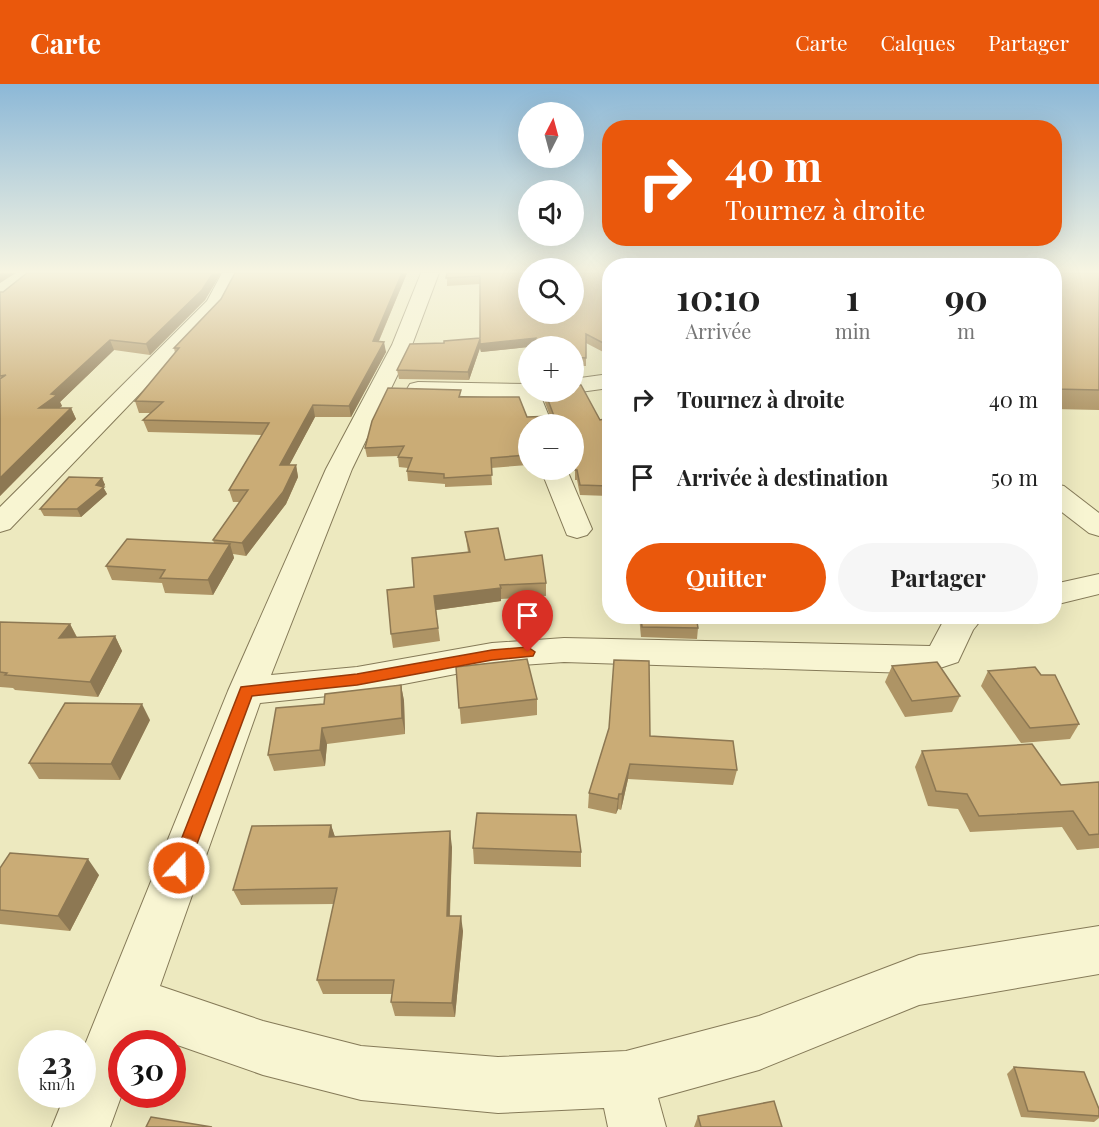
<!DOCTYPE html>
<html lang="fr">
<meta charset="utf-8">
<style>
body{margin:0;font-family:"Playfair Display",serif;background:#f6f6f6;color:#222;height:100vh;display:flex;flex-direction:column;font-size:22px;white-space:nowrap}
*{box-sizing:border-box;margin:0}
p{font-size:20px;color:#767676}
.icon{flex:none;width:33px;height:33px;fill:none;stroke:currentColor;stroke-width:2;stroke-linecap:round;stroke-linejoin:round}
.map{position:relative;flex:1;overflow:hidden}
.side{position:absolute;left:602px;top:174px;width:460px;height:366px;display:flex;flex-direction:column;background:#fff;border-radius:24px;box-shadow:0 6px 24px #0002}
.side>*{flex:none}
.banner{position:absolute;left:602px;top:36px;width:460px;height:126px;border-radius:24px;box-shadow:0 6px 24px #0002;background:#ea580c;color:#fff;overflow:hidden}
.needle{width:39px;rotate:6deg}
.buttons{position:absolute;left:518px;top:18px;display:grid;gap:12px}
.buttons a{display:grid;place-items:center;width:66px;height:66px;border-radius:50%;background:#fff;box-shadow:0 6px 24px #0002;font-size:30px}
.speed{position:absolute;left:18px;top:946px;display:flex;gap:12px;font-size:30px;font-weight:700;text-align:center}
.speed>*{display:grid;place-content:center;width:78px;height:78px;border-radius:50%;background:#fff;box-shadow:0 6px 24px #0002;line-height:1}
.speed small{font-size:15px;font-weight:400}
.speed .limit{border:9px solid #d22;background:#fff;color:#111}
.pin{position:absolute;display:grid;place-items:center;width:51px;height:51px;color:#fff;margin:-62px -26px;border-radius:50% 50% 50% 0;rotate:-45deg;box-shadow:0 0 6px #0007}
.pin .icon{rotate:45deg}
.me{position:absolute;width:66px;margin:-33px;rotate:21deg;stroke-linejoin:round;filter:drop-shadow(0 0 4px #0008)}
.turn{display:flex;align-items:center;gap:21px;height:126px;padding:0 24px;font-size:27px}
.turn .icon{width:78px;height:78px;stroke-width:2.5}
.turn b{display:block;font-size:42px;line-height:51px}
.eta{display:flex;justify-content:space-evenly;align-items:center;height:102px;text-align:center}
.eta b{font-size:36px;font-weight:700;line-height:42px}
.primary-button{display:flex;gap:12px;margin-top:auto;padding:12px 24px}
.primary-button a{flex:1;height:69px;border-radius:36px;background:#ea580c;color:#fff;font-size:24px;font-weight:700;line-height:69px;text-align:center}
.primary-button a+a{background:#f6f6f6;color:#222}
ul{padding:0;list-style:none}
li{display:flex;align-items:center;gap:18px;height:78px;padding:0 24px}
li div{flex:1}
li b{display:block;font-size:22px}
li em{font-style:normal}
header{display:flex;align-items:center;gap:36px;box-sizing:border-box;height:84px;padding:0 30px;background:#ea580c;color:#fff}
header strong{font-size:28px}
nav{display:flex;gap:33px;margin-inline-start:auto;font-size:21px}
.map>svg:first-child{display:block}
.lines{fill:none;stroke-linecap:round;stroke-linejoin:round}
.street-casing{stroke:#857a58;stroke-width:2}
.street{fill:#f8f5d2;fill-rule:evenodd}
.wall{fill:#ae9465}
.shaded-wall{fill:#8d7853}
.building{fill:#caac76;stroke:#8d7853;stroke-width:1.5}
.route{fill:#ea580c;stroke:#983908;stroke-width:1.5}
</style>
<header>
<strong>Carte</strong>
<nav><a>Carte</a><a>Calques</a><a>Partager</a></nav>
</header>
<div class="map">
<svg width="1099" height="1043" viewBox="0 0 1099 1043">
<rect width="100%" height="100%" fill="#ede9bf"/>
<g class="lines">
<defs>
<g id="street">
<path d="M222 189H240L222 224 10 445 0 448V423L207 217Z"/>
<path d="M421 189H439L412 261 352 385 271 591 357 583 492 559 564 554 930 562 946 532H984L973 546 958 578 934 586 909 589 564 578 492 583 357 609 260 619 160 902 263 937 361 962 498 973 626 967 759 932 919 871 1099 842V890L919 921 759 986 658 1014 666 1043H608L604 1024 498 1029 361 1016 263 991 143 949 139 960H122V1010L110 1043H52L65 1011H82V968L228 607 326 385 392 261Z"/>
<path d="M609 290V304L573 309 568 308H573V295Z"/>
<path d="M418 298 528 300V308H539L552 340H528L518 314 410 310 407 305 410 300Z"/>
<path d="M541 386H567L592 445 587 451 577 454 567 451Z"/>
<path d="M1054 400 1064 402 1099 429V452L1089 449 1054 422Z"/>
<path d="M1099 490V510L1054 521V500Z"/>
</g>
</defs>
<use href="#street" class="street-casing"/>
<use href="#street" class="street"/>
</g>
<g class="wall">
<path d="M27 189H221L205 216 150 271 114 266 60 318 62 322 59 324H71L76 335 0 412V208H3Z"/>
<path d="M235 189H407L379 257 386 268 351 333H315L289 381H296L298 393 286 420 246 472 233 470 234 474 213 511 165 509 162 499 112 496 106 482 214 459 213 456 240 418H233L229 406 262 351 148 348 143 336 152 329H139L135 317 175 269 174 264 221 215Z"/>
<path d="M447 189H609V271L586 259V282H573V262H528V263L481 268 480 264 469 296 399 295 397 286 444 259 480 254V200L447 202Z"/>
<path d="M1054 189H1099V326L1054 325Z"/>
<path d="M528 282V298H526V289Z"/>
<path d="M541 308H573L600 336 609 334V412L580 411 577 396H575V377H573V340H528V381L491 384 492 401 445 403V400L408 397 407 387 408 384 399 383 398 373 399 372 367 373 365 364 462 313 527 333 550 332Z"/>
<path d="M102 394 105 401 103 403 107 410 81 433 44 432 40 425Z"/>
<path d="M465 448 505 476 546 499V512L501 515V517L436 526 440 557 393 564 391 550 414 503 468 468Z"/>
<path d="M639 532H696L698 544 697 555 641 553Z"/>
<path d="M0 538 70 540 77 553 115 552 122 567 98 613 15 606 13 604 0 603Z"/>
<path d="M892 582 960 612 952 628 905 633 885 598Z"/>
<path d="M456 583 537 615V631L461 640Z"/>
<path d="M988 587 1079 640 1070 655 1021 659 981 602Z"/>
<path d="M401 601 404 617 405 650 327 660 325 682 274 687 268 671 324 620Z"/>
<path d="M150 636 120 696 39 695 29 679Z"/>
<path d="M650 652 737 686 733 701 628 695 621 726 618 725 616 730 588 724 589 709Z"/>
<path d="M922 667 1061 701 1099 698V764L1077 766 1062 743 970 748 958 725 928 722 915 683Z"/>
<path d="M331 741 335 753 452 763 450 832 463 847 455 933 395 932 391 918 392 910H323L317 896 334 820 241 821 233 806Z"/>
<path d="M473 764 581 768V783L474 780Z"/>
<path d="M0 784 99 791 70 847 0 840Z"/>
<path d="M1014 983 1099 1025V1034L1094 1038 1021 1033 1007 990Z"/>
<path d="M698 1032 782 1043H694Z"/>
</g>
<g class="shaded-wall">
<path d="M0 189H16L0 199Z"/>
<path d="M213 189H221L205 216 150 271 146 260Z"/>
<path d="M402 189H407L374 268 373 257Z"/>
<path d="M536 254V262H528V263L481 268 480 264 469 296 468 288 480 255Z"/>
<path d="M110 256 114 266 60 318 62 322 45 335 39 324 51 310Z"/>
<path d="M384 258 386 268 351 333 349 322Z"/>
<path d="M313 321 315 333 283 393 280 381Z"/>
<path d="M71 324 76 335 0 412V394Z"/>
<path d="M296 381 298 393 286 420 246 472 242 459Z"/>
<path d="M102 394 105 401 103 403 107 410 81 433 77 425Z"/>
<path d="M230 460 234 474 213 511 208 496Z"/>
<path d="M501 504V517L436 526 434 512Z"/>
<path d="M70 540 78 556 59 554Z"/>
<path d="M115 552 122 567 98 613 90 598Z"/>
<path d="M401 601 404 617 405 650 402 634Z"/>
<path d="M142 620 150 636 120 696 111 680Z"/>
<path d="M322 644 327 660 325 682 320 666Z"/>
<path d="M630 680 628 695 621 726 622 710Z"/>
<path d="M619 710 618 725 616 730 618 715Z"/>
<path d="M331 741 336 756 329 753Z"/>
<path d="M450 747 452 763 449 847 447 832Z"/>
<path d="M88 775 99 791 70 847 58 832Z"/>
<path d="M461 832 463 847 455 933 452 919Z"/>
</g>
<g class="building">
<path d="M27 189H213L202 206 146 260 110 256 51 310 57 311 39 324H71L0 394V295L6 291 0 292V208H3Z"/>
<path d="M235 189H402L373 257 384 258 349 322 313 321 280 381H296L283 408 242 459 213 456 248 406H229L269 339 143 336 163 318 135 317 179 264H174L221 215Z"/>
<path d="M447 189H528V230H573V189H609V262L586 250V274L573 273V262H534L536 254 480 260V255L468 288 397 286 410 260 444 259V257L480 254V192L446 194Z"/>
<path d="M1054 189H1099V306L1054 305Z"/>
<path d="M573 301H581L600 336 609 334V402L580 401 577 386H575V368H573V340H528V371L491 374 492 391 444 394V390L407 387 412 374 398 373 404 362 365 364 372 337 388 304 461 306 459 313H519L527 333 554 332 545 308H573Z"/>
<path d="M69 393 102 394 96 401 104 403 77 425H40Z"/>
<path d="M498 444 505 476 542 471 546 499 500 501 501 504 434 512 438 544 391 550 387 506 414 503 412 474 470 468 465 448Z"/>
<path d="M127 455 230 460 208 496 160 494 165 486 106 482Z"/>
<path d="M641 532H696L698 544 642 543Z"/>
<path d="M0 538 70 540 59 554 115 552 90 598 5 591 7 589 0 588Z"/>
<path d="M527 575 537 615 459 624 456 583Z"/>
<path d="M614 576 649 577 650 652 733 657 737 686 630 680 622 710H619L618 715 589 709 609 644Z"/>
<path d="M937 578 960 612 912 617 892 582Z"/>
<path d="M1035 583 1041 591H1055L1079 640 1030 644 988 587Z"/>
<path d="M401 601 402 634 322 644 320 666 268 671 276 624 324 620 325 610Z"/>
<path d="M65 619 142 620 111 680 29 679Z"/>
<path d="M1032 660 1061 701 1099 698V750L1089 751 1073 727 979 732 967 710 936 707 922 667Z"/>
<path d="M477 729 576 731 581 768 473 764Z"/>
<path d="M331 741 329 753 450 747 447 832H461L452 919 391 918 394 896H317L337 804 233 806 252 742Z"/>
<path d="M10 769 88 775 58 832 0 826V784Z"/>
<path d="M1014 983 1084 988 1099 1025V1032L1028 1027Z"/>
<path d="M774 1017 782 1043H701L698 1032Z"/>
<path d="M151 1033 212 1043H146Z"/>
</g>
<linearGradient id="sky" x2="0" y2="1"><stop stop-color="#8cb8d7"/><stop offset="0.56" stop-color="#f7f5e2"/><stop offset="1" stop-color="#f7f5e2" stop-opacity="0"/></linearGradient>
<rect width="1099" height="335" fill="url(#sky)"/>
<path class="route" d="M528 563 535 568 533 572 492 576 357 601 252 612 188 784 186 790 179 793 172 790 170 784 241 603 357 590 492 566Z"/>
</svg>
<div class="buttons">
<a><svg class="needle" viewBox="-14 -14 28 28"><path d="M0-13l5 13h-10z" fill="#e53935"/><path d="M0 13l5-13h-10z" fill="#767676"/></svg></a>
<a><svg class="icon" aria-label="sound" viewBox="0 0 24 24"><path d="M4 9h4l5-4v14l-5-4H4zM17 9q2 3 0 6"/></svg></a>
<a><svg class="icon" aria-label="search" viewBox="0 0 24 24"><circle cx="10" cy="10" r="6"/><path d="M15 15l6 6"/></svg></a>
<a>+</a>
<a>−</a>
</div>
<div class="speed"><div>23<small>km/h</small></div><div class="limit">30</div></div>
<div class="pin" style="left:528px;top:568px;background:#d93025"><svg class="icon" aria-label="arrive" viewBox="0 0 24 24"><path d="M6 21V4h12l-3 4 3 4H6"/></svg></div>
<svg class="me" style="left:179px;top:784px" viewBox="-20 -20 40 40"><circle r="17" fill="#ea580c" stroke="#fff" stroke-width="3"/><path d="M0-11L8 9 0 5-8 9z" fill="#fff"/></svg>
<div class="banner">
<div class="turn"><svg class="icon" aria-label="right" viewBox="0 0 24 24"><path d="M7 20v-9h11M14 6l5 5-5 5"/></svg><div><b>40 m</b>Tournez à droite</div></div>
</div>
<section class="side">
<div class="eta">
<div><b>10:10</b><p>Arrivée</p></div>
<div><b>1</b><p>min</p></div>
<div><b>90</b><p>m</p></div>
</div>
<ul>
<li><svg class="icon" aria-label="right" viewBox="0 0 24 24"><path d="M7 20v-9h11M14 6l5 5-5 5"/></svg><div><b>Tournez à droite</b></div><em>40 m</em></li>
<li><svg class="icon" aria-label="arrive" viewBox="0 0 24 24"><path d="M6 21V4h12l-3 4 3 4H6"/></svg><div><b>Arrivée à destination</b></div><em>50 m</em></li>
</ul>
<div class="primary-button"><a>Quitter</a><a>Partager</a></div>
</section>
</div>
